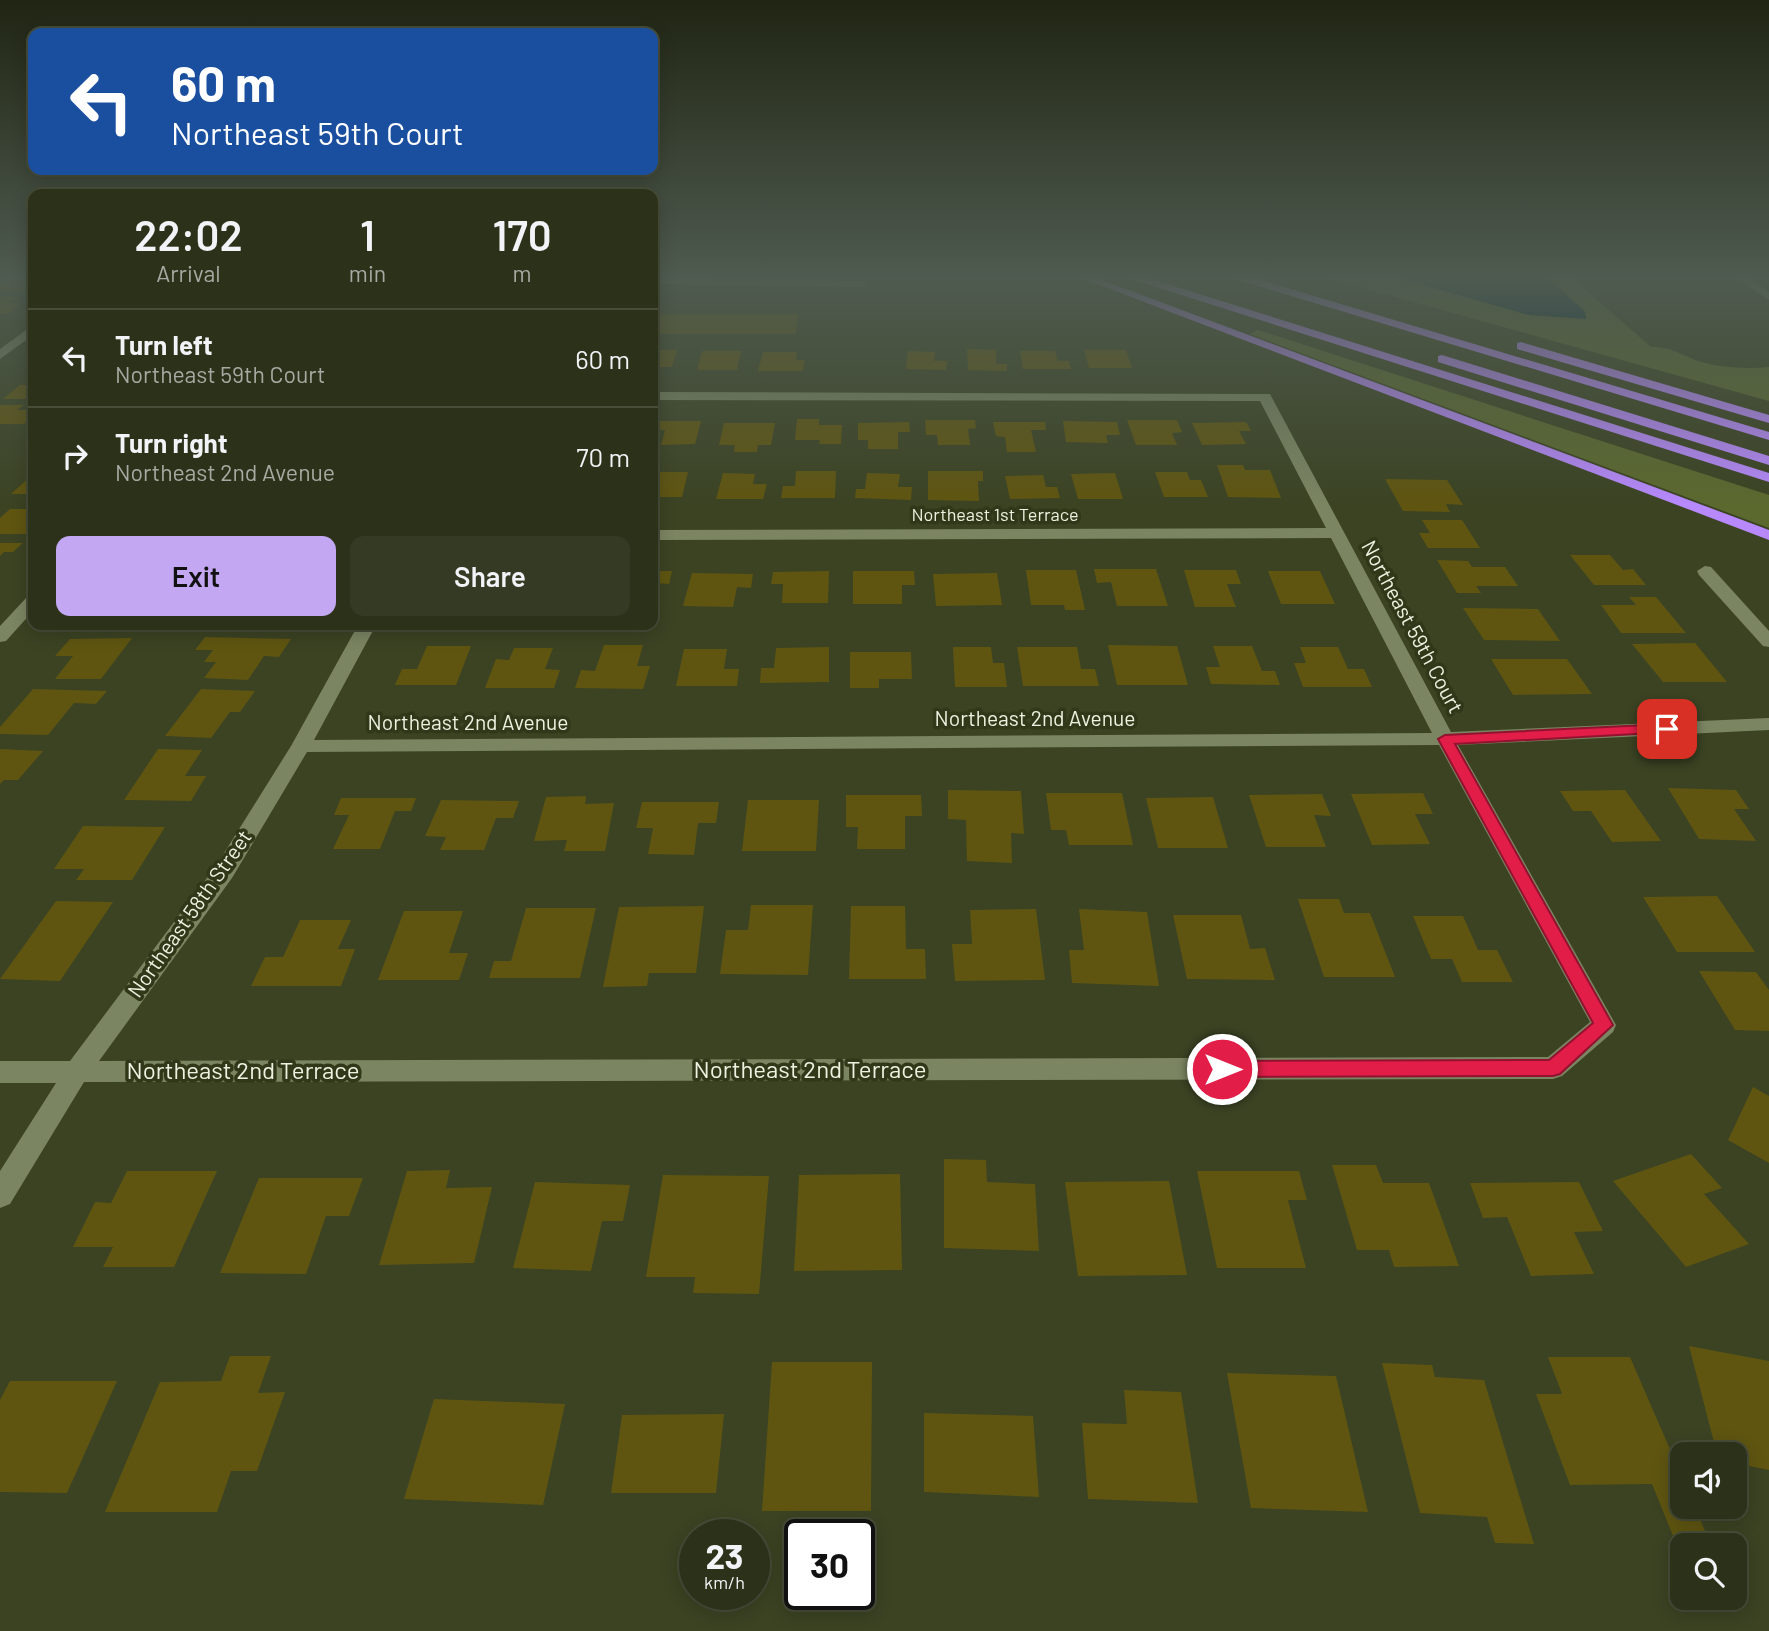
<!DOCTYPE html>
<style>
body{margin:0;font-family:Barlow,sans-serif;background:#343a23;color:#f1f3f6;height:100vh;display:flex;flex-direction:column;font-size:26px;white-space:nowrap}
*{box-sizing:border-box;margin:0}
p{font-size:23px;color:#a6aaa2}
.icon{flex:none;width:38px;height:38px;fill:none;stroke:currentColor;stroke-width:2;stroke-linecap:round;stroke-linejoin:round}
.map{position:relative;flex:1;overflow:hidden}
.drawer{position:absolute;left:28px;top:189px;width:630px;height:441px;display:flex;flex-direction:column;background:#2c321a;border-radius:14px;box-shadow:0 4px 18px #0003,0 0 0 2px #484d39}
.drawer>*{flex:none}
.banner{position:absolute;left:28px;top:28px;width:630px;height:147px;border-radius:14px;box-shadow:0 4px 18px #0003,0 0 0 2px #484d39;background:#1a4fa0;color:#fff;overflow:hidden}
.fabs{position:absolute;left:1670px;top:1442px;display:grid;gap:14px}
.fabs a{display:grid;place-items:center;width:77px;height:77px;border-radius:14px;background:#2c321a;box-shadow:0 4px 18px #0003,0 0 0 2px #484d39;font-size:35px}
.speed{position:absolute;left:679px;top:1519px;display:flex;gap:14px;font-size:35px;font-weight:700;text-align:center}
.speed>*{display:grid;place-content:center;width:91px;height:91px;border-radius:50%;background:#2c321a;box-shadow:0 4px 18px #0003,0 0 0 2px #484d39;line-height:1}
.speed small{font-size:18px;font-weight:400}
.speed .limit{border:4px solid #111;border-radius:10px;background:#fff;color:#111}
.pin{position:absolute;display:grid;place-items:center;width:60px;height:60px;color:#fff;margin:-30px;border-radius:14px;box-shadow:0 4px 10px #0006}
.me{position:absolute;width:77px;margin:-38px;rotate:90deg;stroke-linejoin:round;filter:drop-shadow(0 0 5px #0008)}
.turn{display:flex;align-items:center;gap:24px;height:147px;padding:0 28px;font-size:32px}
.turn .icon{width:91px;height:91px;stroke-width:2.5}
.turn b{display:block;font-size:49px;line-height:60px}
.eta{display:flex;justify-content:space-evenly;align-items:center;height:119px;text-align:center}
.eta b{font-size:42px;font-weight:600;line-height:49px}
.primary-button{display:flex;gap:14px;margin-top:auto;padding:14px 28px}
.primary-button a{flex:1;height:80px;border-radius:14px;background:#c3a7f2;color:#111;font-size:28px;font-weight:600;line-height:80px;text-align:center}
.primary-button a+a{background:#343a23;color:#f1f3f6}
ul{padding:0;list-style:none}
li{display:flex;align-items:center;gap:21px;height:98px;padding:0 28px;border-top:2px solid #484d39}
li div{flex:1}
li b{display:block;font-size:26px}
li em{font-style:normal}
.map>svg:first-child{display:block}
.green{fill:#5b682e}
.water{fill:#002b44}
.building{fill:#5f5511}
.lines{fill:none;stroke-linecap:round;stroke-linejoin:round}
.minor{fill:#7b8562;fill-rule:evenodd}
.motorway{fill:#b789fd;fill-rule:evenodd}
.route{fill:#e11d48;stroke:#92132f;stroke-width:2}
.labels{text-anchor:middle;stroke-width:7;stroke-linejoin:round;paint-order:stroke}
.far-street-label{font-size:18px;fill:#ecf2df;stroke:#313819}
.street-label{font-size:21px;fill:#ecf2df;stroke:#313819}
.near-street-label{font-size:24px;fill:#ecf2df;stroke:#313819}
</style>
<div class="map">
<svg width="1769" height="1631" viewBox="0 0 1769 1631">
<rect width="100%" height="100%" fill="#3b4323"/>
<g class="green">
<path d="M1320 276H1391L1529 315 1586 318 1585 311 1546 276H1570L1651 347C1672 347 1679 354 1698 361 1721 368 1745 369 1769 367V401Z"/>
<path d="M1258 330 1769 495V528L1250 334Z"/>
</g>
<path class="water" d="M1391 276H1546L1585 312 1586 319 1529 315Z"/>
<g class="building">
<path d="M11 278H33V291H0V285Z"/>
<path d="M0 296 19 297 9 303H22L7 314 0 313Z"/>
<path d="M653 314H798L796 334H653Z"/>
<path d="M967 349 996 350V364H1007V371L968 370Z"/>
<path d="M653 350H677L672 367H653Z"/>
<path d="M1084 350H1126L1132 368H1089Z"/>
<path d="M702 351H741L737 370H697Z"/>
<path d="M908 351 935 352 934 361H947L946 370 906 369Z"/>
<path d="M1020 351H1055L1058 361H1069L1071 369H1023Z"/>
<path d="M763 352H797L796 360H805L803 371H758Z"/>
<path d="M20 385H33V399H3Z"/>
<path d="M0 405H24L17 410H33V416L24 424H0Z"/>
<path d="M797 419H819V425H842L841 444H819L820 440H795Z"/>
<path d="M925 420H975L976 428 968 429 970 445H938L937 435H926Z"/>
<path d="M1127 420H1177L1182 432 1172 433 1177 445H1136Z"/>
<path d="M657 421H701L695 444 661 445 665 430H654Z"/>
<path d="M1063 421 1117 422 1120 435H1106L1108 443 1066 442Z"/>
<path d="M909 422 910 432H898V449H868V440H858V423Z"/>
<path d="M993 422H1045L1046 430H1031L1036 452H1007L1005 437 996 436Z"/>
<path d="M1246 422 1251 431H1239L1246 444 1202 445 1192 423Z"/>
<path d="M724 423H775L771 445H758L757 452H734L735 445H719Z"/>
<path d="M1217 465H1243L1245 470H1270L1281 498 1228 497Z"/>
<path d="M796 471H836L835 498H781L783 486H795Z"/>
<path d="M928 471H983V481H978L979 501 928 500Z"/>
<path d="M654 472H688L682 497H653Z"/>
<path d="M1155 472H1187L1190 480H1201L1208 497H1164Z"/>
<path d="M723 473 755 474 753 484H767L763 499H716Z"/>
<path d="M867 473 900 474 898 487H912L911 500 855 498 856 489H865Z"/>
<path d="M1115 473 1123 499H1078L1071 474Z"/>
<path d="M33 474V494H11Z"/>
<path d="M1043 475 1046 487H1057L1060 498 1010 499 1005 476Z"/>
<path d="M1385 479 1447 480 1463 505 1446 504 1450 512 1403 511Z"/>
<path d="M10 509H33V534H0V518Z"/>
<path d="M1422 520H1462L1480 548H1428L1419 533H1430Z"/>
<path d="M0 543H23L13 552H4L0 556Z"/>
<path d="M1570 555H1610L1623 570 1633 569 1646 585H1594Z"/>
<path d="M1437 560 1468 561 1472 567H1505L1518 586H1476L1481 593H1457Z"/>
<path d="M1094 569H1156L1168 606H1117L1111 582 1097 583Z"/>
<path d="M1026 570H1076L1085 610H1065L1064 605H1031Z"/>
<path d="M1184 570H1236L1241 584H1227L1236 607H1195Z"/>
<path d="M653 571H672L669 584 657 583 654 598Z"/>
<path d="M829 571 828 603H782L783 584H771L773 572Z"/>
<path d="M853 571H914L915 585H902V604H853Z"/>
<path d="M1268 571H1320L1335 604H1281Z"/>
<path d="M692 573 753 574 751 588 737 587 733 607 683 606Z"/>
<path d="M997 573 1002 605 936 606 933 574Z"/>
<path d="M1629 597H1656L1686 633H1621L1601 605H1636Z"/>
<path d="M1463 608 1538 609 1560 641 1484 640Z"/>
<path d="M240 625H300L298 628H238Z"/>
<path d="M205 637 291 639 279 657 264 656 248 680 204 678 216 662H204L213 650H195Z"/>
<path d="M132 638 101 679H55L73 656H55L70 639Z"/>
<path d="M1695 643 1727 682H1663L1632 644Z"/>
<path d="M604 645H643L637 666H650L643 689 575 688 581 670 595 671Z"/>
<path d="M1108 645 1177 646 1188 685H1117Z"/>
<path d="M427 646H471L456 685H395L402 669H417Z"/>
<path d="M1213 646H1252L1262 671H1275L1280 685 1211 684 1206 667H1220Z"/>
<path d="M829 647V682L760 683 761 668H774L776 648Z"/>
<path d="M953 647H991L993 663H1004L1007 687H955Z"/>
<path d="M1017 647H1077L1081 669H1095L1099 686H1023Z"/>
<path d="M1300 647H1338L1348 669H1364L1372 687H1303L1294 663H1306Z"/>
<path d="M514 648H553L545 669 560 670 554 688H485L496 659 509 660Z"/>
<path d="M684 649H727L724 669H739L737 686H676Z"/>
<path d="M850 652H911L912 679H879V688H850Z"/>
<path d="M1491 659H1567L1592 694 1513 695Z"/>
<path d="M33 689 107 691 96 704 74 703 48 735 0 734V727Z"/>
<path d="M201 689 255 691 240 712H230L211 738 165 736Z"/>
<path d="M0 749 43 751 18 780H4L0 784Z"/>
<path d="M158 749 202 750 185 776H206L191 801 124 800Z"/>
<path d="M1668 788 1736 790 1749 809H1734L1756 841 1699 839Z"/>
<path d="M948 790 1021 791 1024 834 1011 833 1012 863 967 861 966 820 948 819Z"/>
<path d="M1625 790 1661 841 1612 842 1591 811H1573L1560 791Z"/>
<path d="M1046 793H1122L1133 845H1069L1066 830H1051Z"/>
<path d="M1423 793 1433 814H1415L1430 844 1372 845 1351 794Z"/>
<path d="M1322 794 1331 816 1314 815 1326 847H1266L1249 795Z"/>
<path d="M846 795H921L922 816H905V849H857L858 827H846Z"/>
<path d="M586 796 585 804 614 803 605 851H564L567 840 534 841 546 797Z"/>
<path d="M1213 797 1228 848H1158L1146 798Z"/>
<path d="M341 798H416L411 811H395L380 849H333L349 815H334Z"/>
<path d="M441 800 519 801 513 818H496L484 850H440L446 837 425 836Z"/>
<path d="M748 800H819L816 851H742Z"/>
<path d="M642 802H719L716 823H698L694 855 648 854 653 828H636Z"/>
<path d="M83 826 165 827 132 880H76L84 869H54Z"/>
<path d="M1717 896 1755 952H1677L1643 897Z"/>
<path d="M1298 899H1339L1344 913H1370L1395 977H1324Z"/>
<path d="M56 901 113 902 60 981 0 979Z"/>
<path d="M751 905H813L808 975 720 974 726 930H748Z"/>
<path d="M704 906 696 973H649L647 986 603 987 619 907Z"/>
<path d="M851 906H905L906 949H925L926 979H849Z"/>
<path d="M526 908H596L580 978H489L494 961H511Z"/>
<path d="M1036 909 1045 980 955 981 952 944H972L970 910Z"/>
<path d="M1079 909 1147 912 1159 986 1072 983 1069 950H1084Z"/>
<path d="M404 911H463L449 953H468L459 980H378Z"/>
<path d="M1173 915H1241L1250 949 1265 948 1275 980 1187 979Z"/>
<path d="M1413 916H1463L1478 950H1497L1513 982H1462L1452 959H1431Z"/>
<path d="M300 920H351L338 949H355L341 986H251L265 957H283Z"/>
<path d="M1699 971 1756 972 1769 990V1031L1735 1030Z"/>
<path d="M1753 1087 1769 1096V1163L1728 1140Z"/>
<path d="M1691 1154 1722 1188 1704 1194 1749 1244 1686 1267 1613 1181Z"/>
<path d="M944 1159 986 1160 987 1182 1035 1184 1039 1251 944 1248Z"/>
<path d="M1332 1165H1376L1383 1183H1429L1459 1266 1394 1267 1389 1250H1357Z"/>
<path d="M450 1170 446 1188 492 1187 474 1263 379 1265 407 1171Z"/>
<path d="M127 1171H217L174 1267H103L113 1247H73L95 1202 111 1203Z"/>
<path d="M1197 1171H1299L1307 1200H1288L1306 1268H1217Z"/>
<path d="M900 1174 902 1270 794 1271 799 1175Z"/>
<path d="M663 1175 769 1176 759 1294 693 1293 695 1277H646Z"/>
<path d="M259 1178H363L349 1216H326L306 1274 220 1273Z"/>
<path d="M1169 1181 1187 1275 1078 1276 1065 1182Z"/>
<path d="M535 1182 630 1185 623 1221H602L591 1271 513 1268Z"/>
<path d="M1579 1182 1603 1231 1574 1232 1594 1274 1531 1276 1507 1217 1483 1218 1470 1183Z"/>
<path d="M1689 1346 1769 1361V1470L1734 1463V1454H1717Z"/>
<path d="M230 1356H271L258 1393 285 1392 257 1471H231L217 1512H105L160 1382 221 1381Z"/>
<path d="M1548 1357H1630L1682 1477V1507H1695L1710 1543H1676L1652 1484 1570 1485 1536 1394H1562Z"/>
<path d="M772 1362H872L871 1511H762Z"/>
<path d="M1382 1363 1432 1365 1435 1377 1484 1380 1534 1544 1495 1543 1487 1517 1420 1513Z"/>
<path d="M1227 1373 1336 1376 1368 1512 1251 1508Z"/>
<path d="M10 1381H117L67 1493 0 1492V1400Z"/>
<path d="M1124 1390 1181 1392 1198 1503 1088 1499 1082 1423 1127 1424Z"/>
<path d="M434 1399 565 1404 543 1505 404 1499Z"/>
<path d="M924 1413 1033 1416 1039 1497 924 1492Z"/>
<path d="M724 1414 716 1493H611L622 1415Z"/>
</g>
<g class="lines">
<g class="minor">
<path d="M1734 276H1746L1769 292V300Z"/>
<path d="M653 278 862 281 868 284 862 287 653 284Z"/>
<path d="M33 325V335L0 359V349Z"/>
<path d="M653 392 1270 394 1451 732 1769 718V730L1458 745 1616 1025 1613 1032 1562 1076 1553 1079 84 1082 10 1204 0 1208V1171L56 1083H0V1061H70L216 866 291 746 358 625H376L314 740 1432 733 1331 538 653 540V530L1326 528 1260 401 653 400ZM1439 745 1590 1022 1548 1057 99 1061 232 878 307 752Z"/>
<path d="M1705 566 1711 567 1769 631V647L1763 646 1699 575 1697 571Z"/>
<path d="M33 596V611L6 641 0 642V626L27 597Z"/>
</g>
<g class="motorway">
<path d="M1076 276H1091L1769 530V540Z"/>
<path d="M1127 276H1142L1769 473V482L1128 278Z"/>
<path d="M1231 276H1247L1769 432V440L1232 278Z"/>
<path d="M1521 342 1769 415V423L1517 349V343Z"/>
<path d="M1442 355 1769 456V465L1438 362V356Z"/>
</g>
</g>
<linearGradient id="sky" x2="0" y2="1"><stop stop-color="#202513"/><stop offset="0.55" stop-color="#4f5b50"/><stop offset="1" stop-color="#4f5b50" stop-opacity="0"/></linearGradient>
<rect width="1769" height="504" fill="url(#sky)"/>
<path class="route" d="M1667 724 1672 725 1674 729 1672 732 1455 744 1613 1025 1560 1074 1553 1076 1222 1077 1215 1075 1212 1069 1215 1063 1222 1061 1549 1060 1593 1023 1438 739 1445 735Z"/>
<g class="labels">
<g class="far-street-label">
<text x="995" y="521">Northeast 1st Terrace</text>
</g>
<g class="street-label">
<text transform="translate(1412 627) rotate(62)" y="7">Northeast 59th Court</text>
<text x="1035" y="726">Northeast 2nd Avenue</text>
<text x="468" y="730">Northeast 2nd Avenue</text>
<text transform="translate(190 914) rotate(-55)" y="7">Northeast 58th Street</text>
</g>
<g class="near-street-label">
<text x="810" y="1078">Northeast 2nd Terrace</text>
<text x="243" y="1079">Northeast 2nd Terrace</text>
</g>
</g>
</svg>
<div class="fabs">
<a><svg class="icon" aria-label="sound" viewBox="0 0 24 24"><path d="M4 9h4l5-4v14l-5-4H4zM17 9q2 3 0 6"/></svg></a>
<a><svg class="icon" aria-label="search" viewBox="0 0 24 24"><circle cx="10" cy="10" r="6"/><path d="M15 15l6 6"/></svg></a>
</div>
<div class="speed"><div>23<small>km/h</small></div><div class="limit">30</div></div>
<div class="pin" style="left:1667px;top:729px;background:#d93025"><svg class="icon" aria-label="arrive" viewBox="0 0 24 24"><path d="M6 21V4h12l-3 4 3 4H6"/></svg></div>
<svg class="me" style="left:1222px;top:1069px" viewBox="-20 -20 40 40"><circle r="17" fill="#e11d48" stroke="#fff" stroke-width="3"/><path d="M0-11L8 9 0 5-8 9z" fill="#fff"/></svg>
<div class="banner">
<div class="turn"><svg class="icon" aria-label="left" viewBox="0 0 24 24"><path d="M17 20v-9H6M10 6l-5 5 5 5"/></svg><div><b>60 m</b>Northeast 59th Court</div></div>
</div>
<section class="drawer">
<div class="eta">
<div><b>22:02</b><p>Arrival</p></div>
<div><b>1</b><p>min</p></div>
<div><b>170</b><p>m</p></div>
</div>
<ul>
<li><svg class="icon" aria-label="left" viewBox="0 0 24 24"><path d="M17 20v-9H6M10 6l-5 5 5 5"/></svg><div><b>Turn left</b><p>Northeast 59th Court</p></div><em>60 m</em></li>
<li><svg class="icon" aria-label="right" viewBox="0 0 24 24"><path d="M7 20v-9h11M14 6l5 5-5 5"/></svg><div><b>Turn right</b><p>Northeast 2nd Avenue</p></div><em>70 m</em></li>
</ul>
<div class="primary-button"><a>Exit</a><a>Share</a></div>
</section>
</div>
